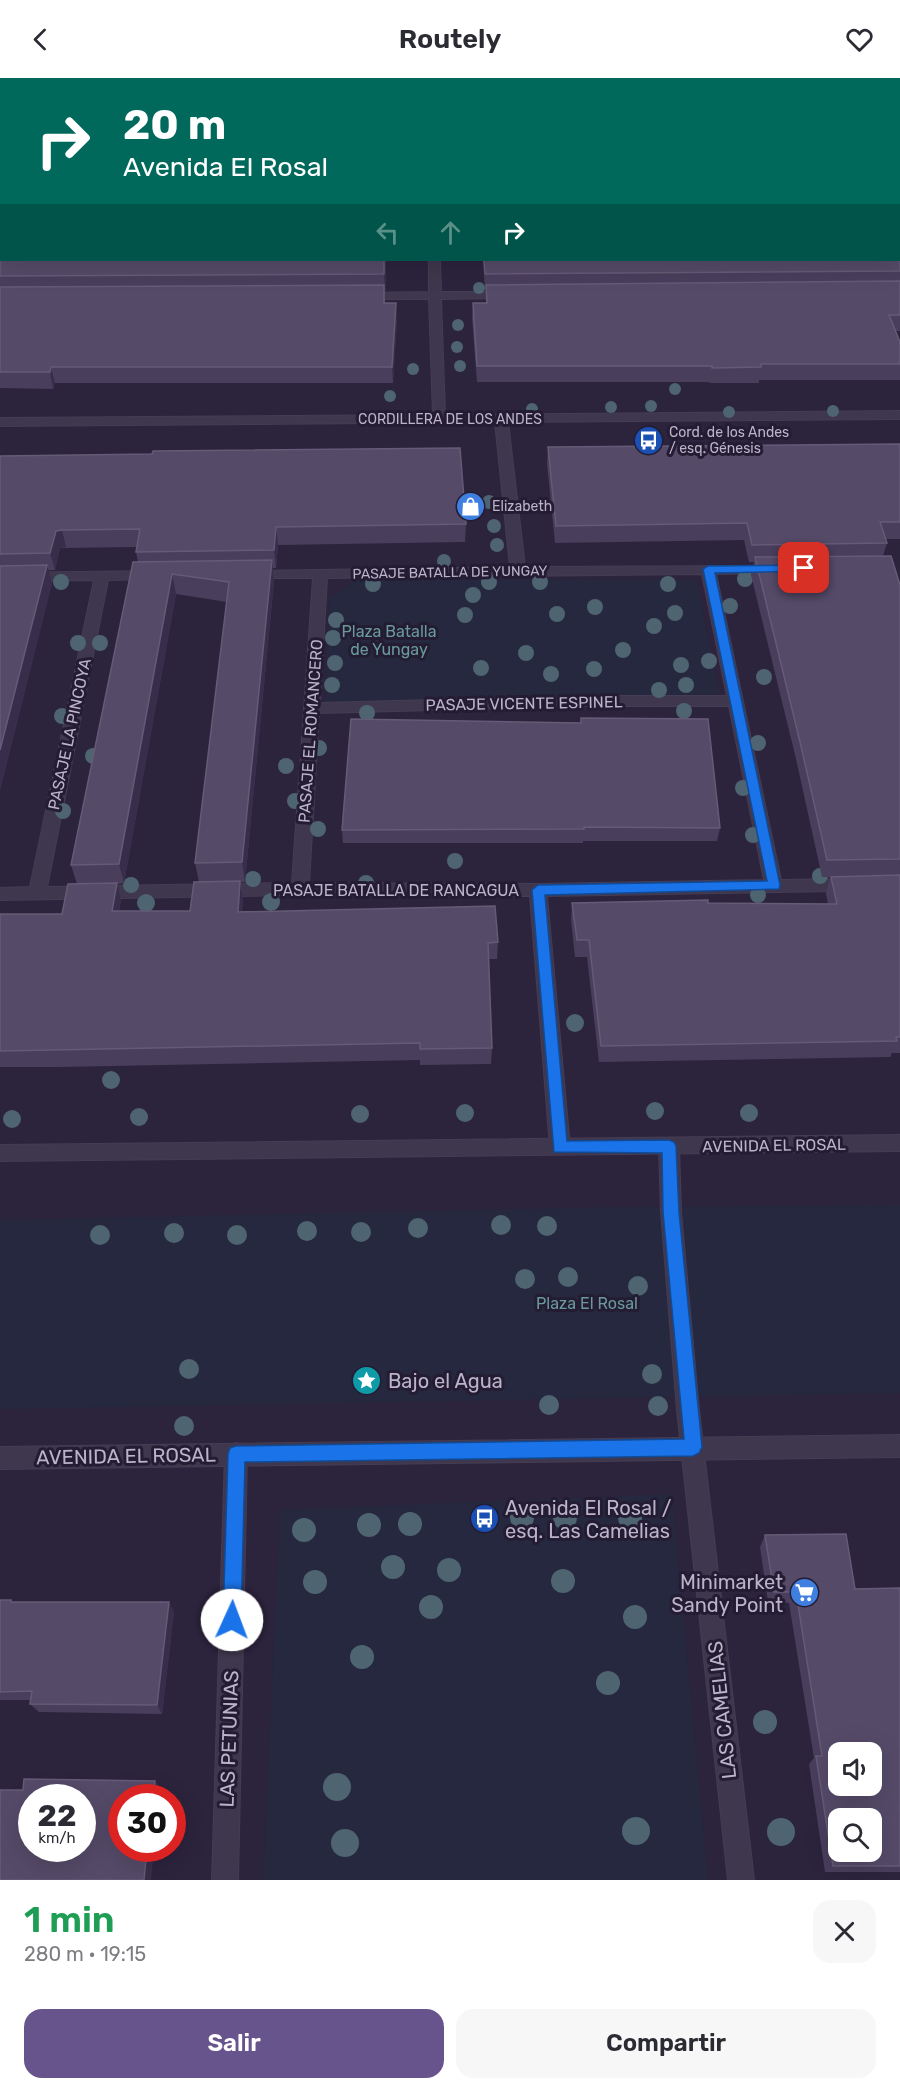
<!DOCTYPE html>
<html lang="es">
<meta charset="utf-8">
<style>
body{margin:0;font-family:Rubik,sans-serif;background:#f7f7f7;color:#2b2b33;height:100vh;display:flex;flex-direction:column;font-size:22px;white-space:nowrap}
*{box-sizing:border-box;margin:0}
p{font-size:20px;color:#7c7c81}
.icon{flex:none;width:33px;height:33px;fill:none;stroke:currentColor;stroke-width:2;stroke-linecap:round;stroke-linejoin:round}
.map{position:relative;height:1802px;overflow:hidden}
.sheet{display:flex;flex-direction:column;background:#fff;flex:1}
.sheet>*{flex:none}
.hud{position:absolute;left:0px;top:0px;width:900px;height:183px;box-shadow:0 6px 24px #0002;background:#00695c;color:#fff;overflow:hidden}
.controls{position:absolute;left:828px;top:1664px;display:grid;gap:12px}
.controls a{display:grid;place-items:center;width:54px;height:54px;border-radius:12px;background:#fff;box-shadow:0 6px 24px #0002;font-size:30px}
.speed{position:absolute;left:18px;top:1706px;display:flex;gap:12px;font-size:30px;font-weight:700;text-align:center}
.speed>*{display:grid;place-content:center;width:78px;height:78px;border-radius:50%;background:#fff;box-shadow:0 6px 24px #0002;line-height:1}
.speed small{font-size:15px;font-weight:400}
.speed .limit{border:9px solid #d22;background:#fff;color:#111}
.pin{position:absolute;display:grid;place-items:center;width:51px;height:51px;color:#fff;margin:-26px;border-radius:12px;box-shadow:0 3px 9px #0006}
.me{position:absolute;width:66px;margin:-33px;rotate:2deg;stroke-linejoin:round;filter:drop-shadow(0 0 4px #0008)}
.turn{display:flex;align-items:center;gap:21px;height:126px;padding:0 24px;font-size:27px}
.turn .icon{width:78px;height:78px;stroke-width:2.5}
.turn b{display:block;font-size:42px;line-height:51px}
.lanes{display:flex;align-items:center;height:57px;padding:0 24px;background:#0003;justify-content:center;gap:30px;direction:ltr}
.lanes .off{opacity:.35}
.round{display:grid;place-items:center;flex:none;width:63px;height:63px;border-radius:18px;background:#f7f7f7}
.headline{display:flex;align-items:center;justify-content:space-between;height:102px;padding:0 24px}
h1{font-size:36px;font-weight:600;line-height:45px;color:#1e9e55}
.action{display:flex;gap:12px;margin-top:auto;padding:12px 24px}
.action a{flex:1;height:69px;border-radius:18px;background:#68548d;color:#fff;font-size:24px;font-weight:600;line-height:69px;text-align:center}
.action a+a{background:#f7f7f7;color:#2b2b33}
header{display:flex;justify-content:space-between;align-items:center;height:78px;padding:0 24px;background:#fff;font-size:27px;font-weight:600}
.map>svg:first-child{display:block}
.green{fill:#25283e}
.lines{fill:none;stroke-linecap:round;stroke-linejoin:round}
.minor-casing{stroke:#453d53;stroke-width:2}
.tertiary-casing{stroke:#453d53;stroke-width:2}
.minor{fill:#3f374d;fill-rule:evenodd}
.tertiary{fill:#3f374d;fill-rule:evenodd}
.tree{fill:#4e6470}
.wall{fill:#493e5c;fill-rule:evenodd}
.shaded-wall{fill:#382e4b}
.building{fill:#554a68;stroke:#655b77;stroke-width:1.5;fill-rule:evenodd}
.route{fill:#1a73e8;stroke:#114b97;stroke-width:1.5}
.labels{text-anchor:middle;stroke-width:6;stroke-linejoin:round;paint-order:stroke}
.far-street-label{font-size:14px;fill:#bbb3c9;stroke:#241c32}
.far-poi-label{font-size:14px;fill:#bbb3c9;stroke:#241c32;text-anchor:start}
.park-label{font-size:16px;fill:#699a9a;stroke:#241c32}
.street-label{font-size:16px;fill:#bbb3c9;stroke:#241c32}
.near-poi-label{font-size:20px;fill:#bbb3c9;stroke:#241c32;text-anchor:start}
.near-street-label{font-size:20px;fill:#bbb3c9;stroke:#241c32}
</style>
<header><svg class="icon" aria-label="back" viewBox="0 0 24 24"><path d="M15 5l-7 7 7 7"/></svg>Routely<svg class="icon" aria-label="heart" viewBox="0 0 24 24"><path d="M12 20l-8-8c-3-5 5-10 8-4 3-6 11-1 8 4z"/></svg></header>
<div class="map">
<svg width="900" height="1802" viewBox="0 0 900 1802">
<rect width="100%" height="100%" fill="#2c233d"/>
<g class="green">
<path d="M357 502H697L719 616 325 625 329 520Z"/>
<path d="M900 1127V1315L0 1331V1142L614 1129Z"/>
<path d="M672 1416 708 1802H263L280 1432Z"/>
</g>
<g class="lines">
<defs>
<g id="minor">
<path d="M0 0H8L0 4Z"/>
<path d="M202 0H212L201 2Z"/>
<path d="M253 0H267L268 2H254Z"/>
<path d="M2 22V29H0V23Z"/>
<rect x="0" y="97" width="2" height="6"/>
<rect x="0" y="132" width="2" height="6"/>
<path d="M429 182H440L441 214H508L514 217 508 220 441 221 445 337 900 333V341L508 344 525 489 780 488 782 491 780 494 775 495 716 496 781 802 900 800V812L547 818 570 1069 567 1075 560 1077 553 1075 550 1069 530 818 300 817 0 822V810L30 809 94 502 0 503V495L154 493 161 497 154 501 108 502 47 809 292 805 313 500H251L246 499 244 496 246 493 510 489 495 344 0 348V340L433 337 429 221H362L356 218 362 215 429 214ZM702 496 727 618H585L320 625 327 500ZM585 628H729L764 802 538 806 309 805 319 635Z"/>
<path d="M669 1060 676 1062 679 1068 681 1134 699 1332 754 1802H728L677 1332 661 1134 659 1068 662 1062Z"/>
<path d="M236 1365 244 1368 247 1376 238 1802H212L225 1376 228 1368Z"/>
</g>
<g id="tertiary">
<path d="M900 1057V1073L0 1083V1067Z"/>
<path d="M900 1357V1379L0 1391V1369Z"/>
</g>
</defs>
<use href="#minor" class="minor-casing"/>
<use href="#tertiary" class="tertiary-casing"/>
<use href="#minor" class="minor"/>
<use href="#tertiary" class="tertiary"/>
</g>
<g class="tree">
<circle cx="479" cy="210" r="6"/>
<circle cx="458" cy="247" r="6"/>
<circle cx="457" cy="269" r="6"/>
<circle cx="460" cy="288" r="6"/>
<circle cx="413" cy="291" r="6"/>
<circle cx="675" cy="311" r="6"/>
<circle cx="390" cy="318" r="6"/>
<circle cx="651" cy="328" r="6"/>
<circle cx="611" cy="329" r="6"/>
<circle cx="532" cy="331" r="6"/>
<circle cx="833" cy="333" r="6"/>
<circle cx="729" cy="334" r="6"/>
<circle cx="489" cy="424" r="7"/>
<circle cx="494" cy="448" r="7"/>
<circle cx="497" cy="467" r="7"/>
<circle cx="444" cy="483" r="7"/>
<circle cx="745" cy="501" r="8"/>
<circle cx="61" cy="504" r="8"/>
<circle cx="489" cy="504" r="8"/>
<circle cx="540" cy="504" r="8"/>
<circle cx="373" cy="506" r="8"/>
<circle cx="668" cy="506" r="8"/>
<circle cx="473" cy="517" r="8"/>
<circle cx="730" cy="528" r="8"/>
<circle cx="595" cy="529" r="8"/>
<circle cx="675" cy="535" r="8"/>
<circle cx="557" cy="536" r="8"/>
<circle cx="465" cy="537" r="8"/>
<circle cx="336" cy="542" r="8"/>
<circle cx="654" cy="548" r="8"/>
<circle cx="333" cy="560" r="8"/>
<circle cx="78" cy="565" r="8"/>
<circle cx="100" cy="565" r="8"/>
<circle cx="623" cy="572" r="8"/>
<circle cx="526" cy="575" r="8"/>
<circle cx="709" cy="583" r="8"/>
<circle cx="335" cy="585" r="8"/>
<circle cx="681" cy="587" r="8"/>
<circle cx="481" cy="590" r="8"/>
<circle cx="594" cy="591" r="8"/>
<circle cx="551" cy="596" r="8"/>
<circle cx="764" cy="599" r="8"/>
<circle cx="332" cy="607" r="8"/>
<circle cx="686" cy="607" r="8"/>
<circle cx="659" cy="612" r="8"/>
<circle cx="684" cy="633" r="8"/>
<circle cx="367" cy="635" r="8"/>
<circle cx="62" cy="638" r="8"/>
<circle cx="758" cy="665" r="8"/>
<circle cx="319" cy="670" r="8"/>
<circle cx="93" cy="678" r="8"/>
<circle cx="286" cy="688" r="8"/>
<circle cx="743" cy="710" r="8"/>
<circle cx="295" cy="723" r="8"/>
<circle cx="63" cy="733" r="8"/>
<circle cx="318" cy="751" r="8"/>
<circle cx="753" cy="757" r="8"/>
<circle cx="455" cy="783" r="8"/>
<circle cx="820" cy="798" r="8"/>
<circle cx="253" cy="801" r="8"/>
<circle cx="366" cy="805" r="8"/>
<circle cx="131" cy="807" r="8"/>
<circle cx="758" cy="817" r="8"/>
<circle cx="271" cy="824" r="9"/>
<circle cx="146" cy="825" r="9"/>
<circle cx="575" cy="945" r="9"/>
<circle cx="111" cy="1002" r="9"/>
<circle cx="655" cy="1033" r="9"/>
<circle cx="465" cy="1035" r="9"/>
<circle cx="749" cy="1035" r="9"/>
<circle cx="360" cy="1036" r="9"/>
<circle cx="139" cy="1039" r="9"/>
<circle cx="12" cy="1041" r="9"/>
<circle cx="501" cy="1147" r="10"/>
<circle cx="547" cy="1148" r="10"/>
<circle cx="418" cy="1150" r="10"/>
<circle cx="307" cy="1153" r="10"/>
<circle cx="361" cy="1154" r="10"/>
<circle cx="174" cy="1155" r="10"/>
<circle cx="100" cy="1157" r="10"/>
<circle cx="237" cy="1157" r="10"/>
<circle cx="568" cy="1199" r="10"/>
<circle cx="525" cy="1201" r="10"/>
<circle cx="638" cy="1208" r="10"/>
<circle cx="189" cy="1291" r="10"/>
<circle cx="652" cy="1296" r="10"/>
<circle cx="549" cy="1327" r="10"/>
<circle cx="658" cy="1328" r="10"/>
<circle cx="184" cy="1348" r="10"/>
<circle cx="522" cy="1440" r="12"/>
<circle cx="565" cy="1440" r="12"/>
<circle cx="630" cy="1440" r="12"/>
<circle cx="410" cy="1446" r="12"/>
<circle cx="369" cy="1447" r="12"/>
<circle cx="304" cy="1452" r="12"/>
<circle cx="393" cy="1489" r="12"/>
<circle cx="449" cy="1492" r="12"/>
<circle cx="563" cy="1503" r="12"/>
<circle cx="315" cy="1504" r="12"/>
<circle cx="431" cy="1529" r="12"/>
<circle cx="635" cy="1539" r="12"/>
<circle cx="362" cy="1579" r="12"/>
<circle cx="608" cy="1605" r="12"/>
<circle cx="765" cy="1644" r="12"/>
<circle cx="337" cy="1709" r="14"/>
<circle cx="636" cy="1753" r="14"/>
<circle cx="781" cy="1754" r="14"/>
<circle cx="345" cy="1765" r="14"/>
</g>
<g class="wall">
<path d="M723 0H900V253H895L900 264V302H759V305H710L709 304H477L472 240 473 225H486V211H485L483 182H898V2H723Z"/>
<path d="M0 136 2 182H386L385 225 397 241 393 305H55L53 311 0 310Z"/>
<path d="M900 366V461H886L887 465 883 478 900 507V975H892L890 979 599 984 587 879H575L571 842 572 825 828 826 826 816 830 799H822L796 681 751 497 754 484H749L744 462 555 465 547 386 548 369Z"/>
<path d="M0 378 466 446 465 464 278 467 276 490H273L274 503 245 804H241L243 820 242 833 498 864 497 881H488L492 970 491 986 420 987V982L59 989H0V836H62L77 806 71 787 138 484 136 474 137 469 60 470 55 492H48L52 505 0 712ZM176 516 227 524 195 785 199 804 190 833H119L121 822 117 806 124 805Z"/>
<path d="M581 640 720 750 717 763H583V765H343L342 752 580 645Z"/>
<path d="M765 1457 855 1511 900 1510V1794H825L809 1686 814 1680 789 1525 768 1524 760 1469Z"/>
<path d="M0 1522 13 1524 174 1534 162 1636 39 1634 30 1626 31 1622H0Z"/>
</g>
<g class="shaded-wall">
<path d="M384 182H386L385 212 384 196Z"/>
<path d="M396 225 397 241 393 305 392 289Z"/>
<path d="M51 289 55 305 53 311 50 294Z"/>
<path d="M276 449 278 467 276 490 274 472Z"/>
<path d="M62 452 66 469 60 470 55 492 50 475 56 453Z"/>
<path d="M272 482 274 503 245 804 242 784Z"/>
<path d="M47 487 52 505 0 712V672Z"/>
<path d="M172 496 176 516 124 805 119 786Z"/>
<path d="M240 803 243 820 240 850 238 834Z"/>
<path d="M117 805 121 822 116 850 112 833Z"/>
<path d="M169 1524 174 1534 162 1636 157 1627Z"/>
<path d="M155 1703 161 1710 160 1719H153Z"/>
<path d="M147 1770H154L151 1802H144Z"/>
</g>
<g class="building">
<path d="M729 0H900V193L485 196 484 182H898V2H729Z"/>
<path d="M0 136H2V182H384V196L0 198Z"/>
<path d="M900 203V237H889L900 264V286H761V289L712 290V288H477L473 225H487L486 207Z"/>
<path d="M384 207V225H396L392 289H51L50 294H0V209Z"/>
<path d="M900 366V444H880L887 465 752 467 747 445 556 448 548 369Z"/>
<path d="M460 370 466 446 276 449 274 472 136 474 140 451 62 452 56 453 50 475 0 476V378L152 376 153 373Z"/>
<path d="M891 478 900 507V781L827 782 800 664 755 479Z"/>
<path d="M272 482 242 784 195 785 229 504 172 496 119 786 71 787 133 484Z"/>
<path d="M47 487 0 672V488Z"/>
<path d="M581 640 708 641 720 750 584 749V751L342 752 351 641 581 645Z"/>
<path d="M900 797V959H896L897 963 601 968 589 862H577L572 825 708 822V825L837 826 831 799Z"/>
<path d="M240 803 238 834 495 828 498 864 488 865 492 970 420 971V965L0 973V836H62L68 806 117 805 112 833H190L194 804Z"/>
<path d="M846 1456 855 1511 900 1510V1788H833L816 1678H822L796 1514H774L765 1457ZM838 1674H872V1707H838ZM838 1740H872V1773H838Z"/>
<path d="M0 1522H11V1524H169L157 1627 30 1626 32 1613 0 1614Z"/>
<path d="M24 1701 155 1703 153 1719H122V1770H147L144 1802H0V1712H23ZM32 1719H82V1770H32Z"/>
</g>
<path class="route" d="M804 487 808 488V493L715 495 780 807 779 811 545 817 567 1063 669 1062 674 1064 676 1068 679 1134 702 1369 699 1375 693 1378 245 1384 241 1542 238 1548 232 1551 225 1548 223 1542 228 1376 230 1370 236 1368 684 1361 663 1134 662 1075 554 1074 532 812 538 807 767 803 703 491 708 488Z"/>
<defs>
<symbol id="bus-disc" viewBox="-11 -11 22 22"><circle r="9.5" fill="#1a4fb4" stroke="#241c32"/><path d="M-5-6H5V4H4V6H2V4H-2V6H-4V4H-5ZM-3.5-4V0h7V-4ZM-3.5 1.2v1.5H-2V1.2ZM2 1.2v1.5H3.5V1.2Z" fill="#fff"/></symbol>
<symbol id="shop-disc" viewBox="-11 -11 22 22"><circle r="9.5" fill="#3f7fe0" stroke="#241c32"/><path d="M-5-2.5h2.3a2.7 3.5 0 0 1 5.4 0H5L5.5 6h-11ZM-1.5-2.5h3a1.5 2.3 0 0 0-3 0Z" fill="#fff"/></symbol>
<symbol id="sight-disc" viewBox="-11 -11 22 22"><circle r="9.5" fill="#0f9aa8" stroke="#241c32"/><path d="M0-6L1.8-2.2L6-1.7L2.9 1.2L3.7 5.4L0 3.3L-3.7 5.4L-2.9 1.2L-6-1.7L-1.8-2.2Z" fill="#fff"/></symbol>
<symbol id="supermarket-disc" viewBox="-11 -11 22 22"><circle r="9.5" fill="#3f7fe0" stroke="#241c32"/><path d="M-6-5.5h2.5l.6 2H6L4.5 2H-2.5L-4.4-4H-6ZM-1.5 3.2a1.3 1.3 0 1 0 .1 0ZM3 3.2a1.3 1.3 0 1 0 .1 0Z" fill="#fff"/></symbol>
</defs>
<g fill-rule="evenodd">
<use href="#bus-disc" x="632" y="346" width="33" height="33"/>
<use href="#shop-disc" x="454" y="412" width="33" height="33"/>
<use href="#sight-disc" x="350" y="1286" width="33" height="33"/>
<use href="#bus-disc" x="468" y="1424" width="33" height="33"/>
<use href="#supermarket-disc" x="788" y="1498" width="33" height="33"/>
</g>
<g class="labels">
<g class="far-street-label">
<text x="450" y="346">CORDILLERA DE LOS ANDES</text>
<text transform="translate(450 494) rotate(-1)" y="5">PASAJE BATALLA DE YUNGAY</text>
</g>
<g class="far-poi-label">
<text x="669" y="359">Cord. de los Andes<tspan x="669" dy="16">/ esq. Génesis</tspan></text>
<text x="492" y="433">Elizabeth</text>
</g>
<g class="park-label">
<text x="389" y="559">Plaza Batalla<tspan x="389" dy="18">de Yungay</tspan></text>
<text x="587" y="1231">Plaza El Rosal</text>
</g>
<g class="street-label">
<text transform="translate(524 625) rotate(-1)" y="6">PASAJE VICENTE ESPINEL</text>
<text transform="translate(310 653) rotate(-86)" y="6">PASAJE EL ROMANCERO</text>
<text transform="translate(69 656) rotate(-78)" y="6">PASAJE LA PINCOYA</text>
<text x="396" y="818">PASAJE BATALLA DE RANCAGUA</text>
<text transform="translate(774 1067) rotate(-1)" y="6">AVENIDA EL ROSAL</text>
</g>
<g class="near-poi-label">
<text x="388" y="1310">Bajo el Agua</text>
<text x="505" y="1437">Avenida El Rosal /<tspan x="505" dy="23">esq. Las Camelias</tspan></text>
<text x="783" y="1511" text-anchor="end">Minimarket<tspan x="783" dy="23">Sandy Point</tspan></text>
</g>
<g class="near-street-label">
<text transform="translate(126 1378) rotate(-1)" y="7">AVENIDA EL ROSAL</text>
<text transform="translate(722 1632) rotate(-96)" y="7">LAS CAMELIAS</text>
<text transform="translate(229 1661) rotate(-88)" y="7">LAS PETUNIAS</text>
</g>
</g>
</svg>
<div class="controls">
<a><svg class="icon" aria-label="sound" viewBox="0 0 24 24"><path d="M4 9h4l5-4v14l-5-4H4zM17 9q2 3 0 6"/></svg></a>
<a><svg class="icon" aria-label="search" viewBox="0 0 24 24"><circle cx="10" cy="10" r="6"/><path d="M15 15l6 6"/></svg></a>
</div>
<div class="speed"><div>22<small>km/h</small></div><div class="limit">30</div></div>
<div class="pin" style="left:804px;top:490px;background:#d93025"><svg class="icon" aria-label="arrive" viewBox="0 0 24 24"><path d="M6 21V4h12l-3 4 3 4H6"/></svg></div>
<svg class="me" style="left:232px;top:1542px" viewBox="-20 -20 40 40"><circle r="19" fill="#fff"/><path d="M0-13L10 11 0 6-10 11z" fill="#1a73e8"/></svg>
<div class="hud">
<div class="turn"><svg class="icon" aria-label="right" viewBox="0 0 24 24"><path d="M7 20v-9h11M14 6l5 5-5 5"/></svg><div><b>20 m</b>Avenida El Rosal</div></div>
<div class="lanes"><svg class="icon off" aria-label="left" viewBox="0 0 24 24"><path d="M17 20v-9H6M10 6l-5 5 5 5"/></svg><svg class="icon off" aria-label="ahead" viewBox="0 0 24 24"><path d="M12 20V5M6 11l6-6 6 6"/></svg><svg class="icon" aria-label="right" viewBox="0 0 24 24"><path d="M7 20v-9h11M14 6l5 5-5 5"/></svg></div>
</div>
</div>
<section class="sheet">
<div class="headline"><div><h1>1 min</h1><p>280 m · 19:15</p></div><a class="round"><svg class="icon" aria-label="close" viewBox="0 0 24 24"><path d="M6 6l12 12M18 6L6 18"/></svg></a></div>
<div class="action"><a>Salir</a><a>Compartir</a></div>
</section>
